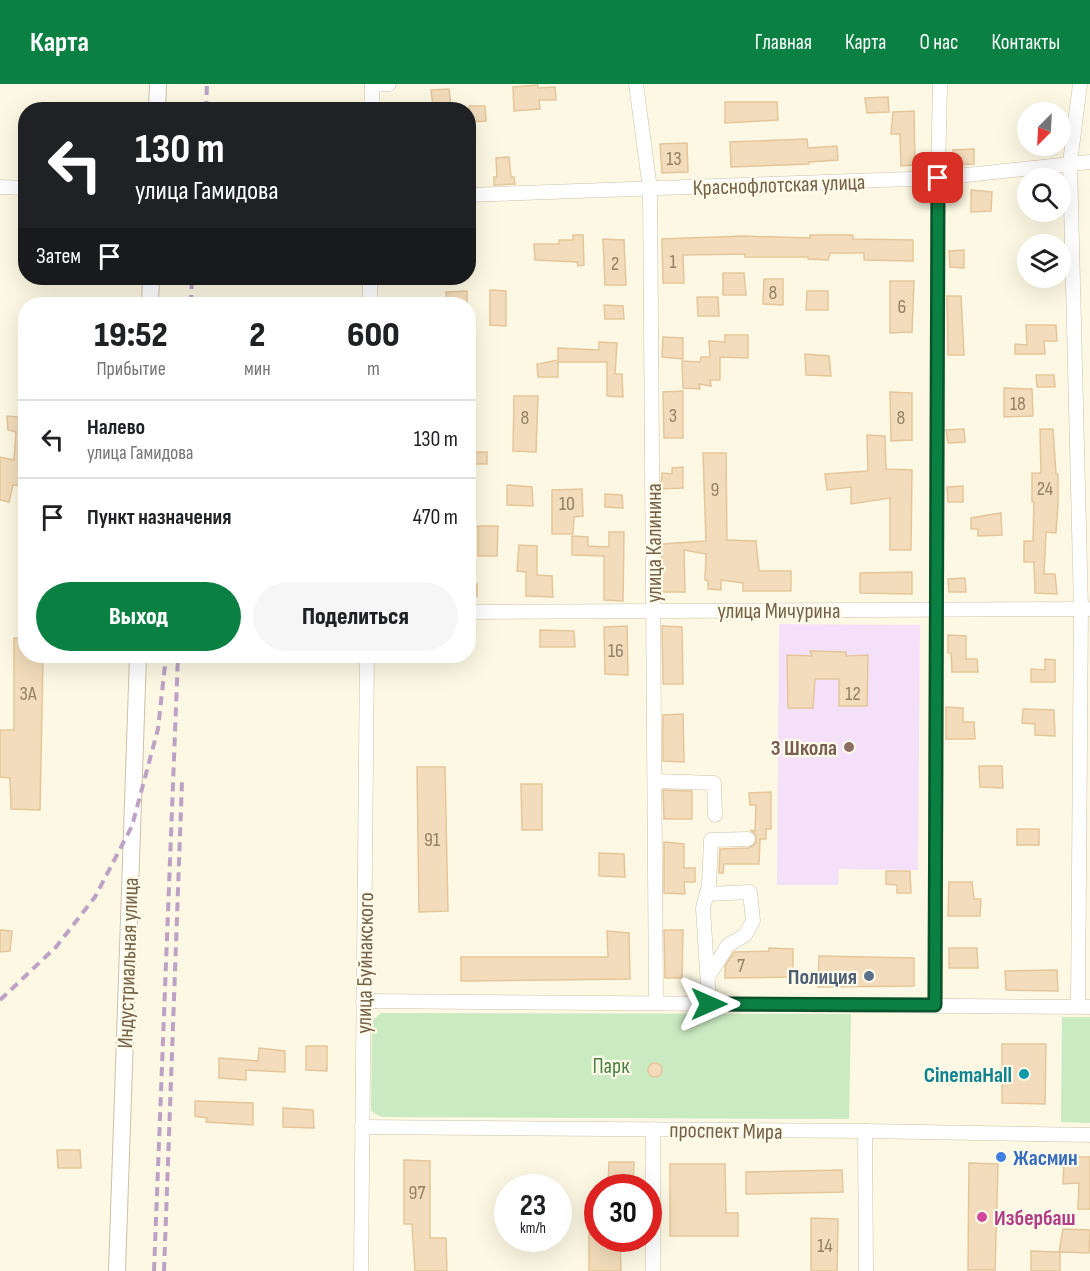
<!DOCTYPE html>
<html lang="ru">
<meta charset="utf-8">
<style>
body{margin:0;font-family:"Sofia Sans Condensed",sans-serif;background:#f6f6f6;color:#202124;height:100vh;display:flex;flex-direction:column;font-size:22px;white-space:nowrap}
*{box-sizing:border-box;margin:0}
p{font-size:20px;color:#757577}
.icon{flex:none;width:33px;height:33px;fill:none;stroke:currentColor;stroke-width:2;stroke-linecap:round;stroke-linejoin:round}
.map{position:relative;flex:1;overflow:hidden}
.side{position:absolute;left:18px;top:213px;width:458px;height:366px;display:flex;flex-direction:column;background:#fff;border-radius:24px;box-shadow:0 6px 24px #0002}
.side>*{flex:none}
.guide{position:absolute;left:18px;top:18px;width:458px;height:183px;border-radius:24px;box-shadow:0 6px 24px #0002;background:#202124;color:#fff;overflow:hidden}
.needle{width:39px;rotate:204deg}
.controls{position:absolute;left:1017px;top:18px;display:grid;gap:12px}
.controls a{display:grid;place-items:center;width:54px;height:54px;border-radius:50%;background:#fff;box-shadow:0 6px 24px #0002;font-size:30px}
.speed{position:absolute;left:494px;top:1090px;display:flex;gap:12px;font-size:30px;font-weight:700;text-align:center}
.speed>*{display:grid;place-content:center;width:78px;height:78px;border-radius:50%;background:#fff;box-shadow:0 6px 24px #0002;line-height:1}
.speed small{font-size:15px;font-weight:400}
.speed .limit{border:9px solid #d22;background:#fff;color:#111}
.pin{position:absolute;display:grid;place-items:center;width:51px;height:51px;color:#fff;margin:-26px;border-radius:12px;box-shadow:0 3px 9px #0006}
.me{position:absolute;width:66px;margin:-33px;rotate:90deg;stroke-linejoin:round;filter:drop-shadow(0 0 4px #0008)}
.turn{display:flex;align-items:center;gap:21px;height:126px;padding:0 18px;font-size:27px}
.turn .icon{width:78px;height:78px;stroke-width:2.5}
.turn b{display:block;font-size:42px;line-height:51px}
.then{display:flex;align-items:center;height:57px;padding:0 18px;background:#0003;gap:12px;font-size:22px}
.eta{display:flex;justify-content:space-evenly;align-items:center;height:102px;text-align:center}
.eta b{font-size:36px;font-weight:800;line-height:42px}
.button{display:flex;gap:12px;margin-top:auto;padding:12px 18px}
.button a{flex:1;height:69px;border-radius:36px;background:#0b8043;color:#fff;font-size:24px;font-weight:800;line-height:69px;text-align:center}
.button a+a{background:#f6f6f6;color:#202124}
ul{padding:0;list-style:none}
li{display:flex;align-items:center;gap:18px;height:78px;padding:0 18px;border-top:2px solid #e0e0e0}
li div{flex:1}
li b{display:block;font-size:22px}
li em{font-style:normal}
header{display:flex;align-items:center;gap:36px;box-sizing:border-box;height:84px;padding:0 30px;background:#0b8043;color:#fff}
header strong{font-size:28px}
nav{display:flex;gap:33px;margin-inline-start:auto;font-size:21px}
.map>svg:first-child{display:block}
.education{fill:#f5e0f9}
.green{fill:#caeac2}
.building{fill:#f2dcbb;stroke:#e5c69b;stroke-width:1.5}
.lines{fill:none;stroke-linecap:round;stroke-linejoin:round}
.minor-casing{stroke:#cec1aa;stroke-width:15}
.tertiary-casing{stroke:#cec1aa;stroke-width:18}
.minor{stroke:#fff;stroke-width:14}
.tertiary{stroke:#fff;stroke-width:16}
.rail{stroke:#bda2c6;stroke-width:4;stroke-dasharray:9 6;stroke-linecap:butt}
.route-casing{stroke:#07532c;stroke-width:15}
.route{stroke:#0b8043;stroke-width:10}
.education-dot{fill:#8d6e63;stroke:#fffbea;stroke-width:2}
.service-dot{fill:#5c6f8a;stroke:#fffbea;stroke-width:2}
.culture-dot{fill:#0f9aa8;stroke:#fffbea;stroke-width:2}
.shop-dot{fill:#3f7fe0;stroke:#fffbea;stroke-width:2}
.hotel-dot{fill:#d1479c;stroke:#fffbea;stroke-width:2}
.labels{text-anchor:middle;stroke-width:4.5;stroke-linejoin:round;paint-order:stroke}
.number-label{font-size:20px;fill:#948066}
.street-label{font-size:22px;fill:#756249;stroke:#fffbea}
.education-label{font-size:22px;font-weight:bold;fill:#785e54;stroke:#fffbea;text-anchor:end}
.service-label{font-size:22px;font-weight:bold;fill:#4e5e75;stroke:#fffbea;text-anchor:end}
.park-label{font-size:22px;fill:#498043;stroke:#fffbea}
.culture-label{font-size:22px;font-weight:bold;fill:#0d838f;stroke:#fffbea;text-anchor:end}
.shop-label{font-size:22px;font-weight:bold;fill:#366cbe;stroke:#fffbea;text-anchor:start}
.hotel-label{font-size:22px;font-weight:bold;fill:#b23c85;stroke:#fffbea;text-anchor:start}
</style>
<header>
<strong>Карта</strong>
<nav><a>Главная</a><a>Карта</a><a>О нас</a><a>Контакты</a></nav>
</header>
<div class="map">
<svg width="1090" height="1187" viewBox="0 0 1090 1187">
<rect width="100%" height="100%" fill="#fcf8e3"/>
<path class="education" d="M779 540 920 541 918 786 839 785 838 801H777Z"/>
<g class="green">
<path d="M381 929 851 930 849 1035 382 1033 375 1030 371 1026 372 937Z"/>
<path d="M1062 933H1090V1039L1061 1038Z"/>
</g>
<g class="building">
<path d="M538 1V4L555 3 556 16H539L540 25 514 27 513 3Z"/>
<path d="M449 5 451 22 433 23 431 6Z"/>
<path d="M888 13 889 28 867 29 865 14Z"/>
<path d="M725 18H777L778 36 725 39Z"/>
<path d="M469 22H485L486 37 470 38Z"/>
<path d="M914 27 915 81 901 82 900 50H891L893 28Z"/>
<path d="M807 55 808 64 837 62 838 76 809 78V80L731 83 730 58Z"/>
<path d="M687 59 688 88 662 89 660 60Z"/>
<path d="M974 65V80L953 81V66Z"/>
<path d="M509 73 511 93H514L515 100 494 101V93H497L496 74Z"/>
<path d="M971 106 992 108 991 127 971 128Z"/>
<path d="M573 151H583L584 181 578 182 577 178 535 176 534 160H559V156H573Z"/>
<path d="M810 151H853V155L913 156V177L864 176V169H830L828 176 808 175V173H745V170L683 171 684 199H663L662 155 743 152 810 154Z"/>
<path d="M603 155 624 156 626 201H605Z"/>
<path d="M964 166V184L950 183 949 167Z"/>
<path d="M723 189H744L746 211H723Z"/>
<path d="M764 195H783V221L763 220Z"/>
<path d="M890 197H914L912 248 890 249Z"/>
<path d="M490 206 506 207V242L490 241Z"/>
<path d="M467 207V220H447L446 208Z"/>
<path d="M807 207H828V226H806Z"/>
<path d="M947 212H961L964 271H948Z"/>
<path d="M697 213H718L719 232H698Z"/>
<path d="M604 221 623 222 624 235H605Z"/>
<path d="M1026 241H1056L1057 257H1044L1045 270H1015V260L1027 261Z"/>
<path d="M725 251H748V274L720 273V296H710L711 302 699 300 700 305 683 304 682 277 700 278 701 273H710L709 257 725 258Z"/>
<path d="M663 253 683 254V275L662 273Z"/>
<path d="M599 258 617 259 615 290H622L623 313 607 312V278H558V293H538L537 280 558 276V264L599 266Z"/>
<path d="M805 270 829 272 831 292 806 291Z"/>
<path d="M1036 291H1054L1055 303H1037Z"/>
<path d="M1004 304 1032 305 1033 332 1004 333Z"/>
<path d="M683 307V354H664L663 308Z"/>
<path d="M890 308 912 309V356L891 357Z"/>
<path d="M514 312H538L536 368 513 367Z"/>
<path d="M7 332 26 334V370L20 402 13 401 9 418 0 416V373L14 376 16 348 8 346Z"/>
<path d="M964 345 965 358 948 359 946 346Z"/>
<path d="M1040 345H1053L1056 390H1058V420L1056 449 1046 448 1044 490H1055L1057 510 1035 509 1034 478H1024V457H1033L1034 418H1032V389H1041Z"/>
<path d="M867 351 885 352 886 385 912 386 911 466H890V414L851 420V403L827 406 825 390 868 387Z"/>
<rect x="468" y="368" width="19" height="12"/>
<path d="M703 369H726L727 456 756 457 759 487H791V507H743V499L721 496V506L708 505V497L705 496 706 470 684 466 685 508H662V460L706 457Z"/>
<path d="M683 383V404L661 405 662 389 672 390V384Z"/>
<path d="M507 401 532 403 533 422 507 421Z"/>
<path d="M963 402V418H948L947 403Z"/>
<path d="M582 405 583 432 574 433 573 450H552V406Z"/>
<path d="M605 410 622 411 623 424 605 423Z"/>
<path d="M1001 429 1002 451 978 452V445H971V434Z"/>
<path d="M478 442H498L497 472H478Z"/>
<path d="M609 448H624L623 517 604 516V472L572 471V452L588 453V462L609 463Z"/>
<path d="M519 461 537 462V491L552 492 553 513 526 512V488L517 487Z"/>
<path d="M912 488V510L860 509V489Z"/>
<path d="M965 494 966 508H949L948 495Z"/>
<rect x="468" y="500" width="9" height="12"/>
<path d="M627 542 628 591 605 590 604 543Z"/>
<path d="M662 542 682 543 683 600H663Z"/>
<path d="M540 546 574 547 575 563H540Z"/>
<path d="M948 551 966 552V575H977L978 588H952L951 569H948Z"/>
<path d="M14 554H26V572H43L40 726 11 725 10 694 0 693V646H14Z"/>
<path d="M810 567 846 568V572L868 571 867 622H839V595H815L813 624H788L787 571 812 572Z"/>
<path d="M1045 575 1055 576V598H1031V585L1045 586Z"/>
<path d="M946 623 963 624V638H974L975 655H946Z"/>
<path d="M1023 625 1054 626 1055 652 1035 651V640L1022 639Z"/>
<path d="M683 630 684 678 663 677V631Z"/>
<path d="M979 682H1002L1003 704 980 703Z"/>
<path d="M417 683H445L448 827 419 828Z"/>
<path d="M521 700H542V746H522Z"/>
<path d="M663 706 692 707V735H664Z"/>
<path d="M771 708V745H766V755H760L759 780H724L723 789H719L720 765 749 764 756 759V751L750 746 755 747 756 721H750L749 709Z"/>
<rect x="1017" y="745" width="22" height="16"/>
<path d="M664 758 684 760V784H695V798H684L685 810 664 809Z"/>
<path d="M599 769 624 770 625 793 599 792Z"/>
<path d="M886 787H910L911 809H897V801L886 800Z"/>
<path d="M949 798H972L974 815H981L980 832H948Z"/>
<path d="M0 846 12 847 10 867 0 868Z"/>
<path d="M664 846H683L682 894H665Z"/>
<path d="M607 847 629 849 630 895 461 897V873H608Z"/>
<path d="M769 864 793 865V893L725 894V882L734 868 769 867Z"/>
<path d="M949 864H977L978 884H949Z"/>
<path d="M819 872 914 874V902L818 903Z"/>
<path d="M1057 886 1058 907 1006 906 1005 887Z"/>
<path d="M1002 960H1046L1045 1020 1002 1019Z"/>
<path d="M306 962H327V987L306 986Z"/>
<path d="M259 964 285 967V988L246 986V996L219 994V974L258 977Z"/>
<circle cx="655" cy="986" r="7"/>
<path d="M195 1017 253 1019V1041L206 1038 207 1034 195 1032Z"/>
<path d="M283 1024 313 1026 314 1044 283 1043Z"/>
<path d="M57 1066H80L81 1084H58Z"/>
<path d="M1064 1073H1090V1125H1078L1079 1099 1063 1100Z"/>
<path d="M404 1076 430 1077V1154H446L447 1187H415L412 1140H404Z"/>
<path d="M609 1078H634L633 1104H608Z"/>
<path d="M969 1079 998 1080 995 1186H968Z"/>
<path d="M670 1080H725L726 1129H738V1152H670Z"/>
<path d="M842 1086 843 1108 746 1110V1088Z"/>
<path d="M589 1113H597V1155H620L621 1187H589Z"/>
<path d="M811 1134 838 1135 837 1187H811Z"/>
<path d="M1063 1145 1090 1146 1089 1169 1060 1168V1187H1031V1167L1059 1168Z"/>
</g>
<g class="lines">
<defs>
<g id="minor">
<path d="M636 0 650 105 656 919"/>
<path d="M372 1 389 0"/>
<path d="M372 26V0"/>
<path d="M0 103 26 104"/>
<path d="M468 111 938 94 1090 78"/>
<path d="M370 220V194"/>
<path d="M468 528 1088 525"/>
<path d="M655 697 714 699 715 731"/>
<path d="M707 810 750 808 753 837 745 851 728 861 708 893"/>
<path d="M363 917 1090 923"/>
<path d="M709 919 703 824 709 801 711 756 748 755"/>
<path d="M935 921 938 94 940 0"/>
<path d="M1078 922 1081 525 1070 79 1080 0"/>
<path d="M362 1043 865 1047 1090 1051"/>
<path d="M865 1047 866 1187"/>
<path d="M361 1187 367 572"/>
<path d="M653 1187V1045"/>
</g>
<g id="tertiary">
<path d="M157 26 158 0"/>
<path d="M150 220 151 194"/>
<path d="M117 1187 138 572"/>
</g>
</defs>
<use href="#minor" class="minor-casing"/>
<use href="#tertiary" class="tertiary-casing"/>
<use href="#minor" class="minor"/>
<use href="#tertiary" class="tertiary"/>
<g class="rail">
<path d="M206 26 207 0"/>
<path d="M191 220 192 194"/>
<path d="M0 916 56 863 95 813 132 742 158 645 165 581"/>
<path d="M154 1187 178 572"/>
<path d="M164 1187 182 697"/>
</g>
</g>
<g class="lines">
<defs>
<path id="route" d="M709 920 935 921 938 94"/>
</defs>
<use href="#route" class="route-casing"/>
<use href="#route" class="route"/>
</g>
<circle class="education-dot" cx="849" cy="663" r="6"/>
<circle class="service-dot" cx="869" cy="892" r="6"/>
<circle class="culture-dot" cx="1024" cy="990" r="6"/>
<circle class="shop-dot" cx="1001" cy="1073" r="6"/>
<circle class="hotel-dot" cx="982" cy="1133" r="6"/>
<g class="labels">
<g class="number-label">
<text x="674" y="81">13</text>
<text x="673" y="184">1</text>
<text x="615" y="186">2</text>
<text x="773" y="215">8</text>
<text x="902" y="229">6</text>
<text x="1018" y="326">18</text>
<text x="673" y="338">3</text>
<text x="525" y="340">8</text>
<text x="901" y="340">8</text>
<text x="1045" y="411">24</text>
<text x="715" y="412">9</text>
<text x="567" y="426">10</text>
<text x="616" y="573">16</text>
<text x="28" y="616">3А</text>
<text x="853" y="616">12</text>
<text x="432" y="762">91</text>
<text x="741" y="888">7</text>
<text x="417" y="1115">97</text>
<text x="825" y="1168">14</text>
</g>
<g class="street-label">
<text transform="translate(779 100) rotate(-2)" y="8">Краснофлотская улица</text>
<text transform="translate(653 459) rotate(-90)" y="8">улица Калинина</text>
<text x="779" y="534">улица Мичурина</text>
<text transform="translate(127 879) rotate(-88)" y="8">Индустриальная улица</text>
<text transform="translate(364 879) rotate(-89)" y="8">улица Буйнакского</text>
<text transform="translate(726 1046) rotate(1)" y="8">проспект Мира</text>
</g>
<g class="education-label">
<text x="837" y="671">3 Школа</text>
</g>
<g class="service-label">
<text x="857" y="900">Полиция</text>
</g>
<g class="park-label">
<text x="611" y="989">Парк</text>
</g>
<g class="culture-label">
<text x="1012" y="998">CinemaHall</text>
</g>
<g class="shop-label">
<text x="1013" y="1081">Жасмин</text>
</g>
<g class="hotel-label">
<text x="994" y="1141">Избербаш</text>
</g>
</g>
</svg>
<div class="controls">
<a><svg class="needle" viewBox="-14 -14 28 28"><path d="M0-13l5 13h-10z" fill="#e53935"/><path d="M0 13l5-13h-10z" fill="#757577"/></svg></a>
<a><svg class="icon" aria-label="search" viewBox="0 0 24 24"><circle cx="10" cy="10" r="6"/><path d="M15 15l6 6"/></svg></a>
<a><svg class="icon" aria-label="layers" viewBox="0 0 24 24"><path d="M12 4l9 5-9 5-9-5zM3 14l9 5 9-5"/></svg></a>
</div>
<div class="speed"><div>23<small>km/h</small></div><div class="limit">30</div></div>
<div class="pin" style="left:938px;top:94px;background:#d93025"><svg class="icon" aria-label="arrive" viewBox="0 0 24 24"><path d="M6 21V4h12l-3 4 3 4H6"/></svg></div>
<svg class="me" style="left:709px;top:920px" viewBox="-20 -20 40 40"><path d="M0-17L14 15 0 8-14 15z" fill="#0b8043" stroke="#fff" stroke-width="4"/></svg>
<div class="guide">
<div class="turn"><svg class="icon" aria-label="left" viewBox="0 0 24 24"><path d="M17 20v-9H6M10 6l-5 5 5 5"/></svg><div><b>130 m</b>улица Гамидова</div></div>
<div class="then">Затем<svg class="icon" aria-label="arrive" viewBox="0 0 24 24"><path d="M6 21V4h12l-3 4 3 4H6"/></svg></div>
</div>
<section class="side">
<div class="eta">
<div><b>19:52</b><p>Прибытие</p></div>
<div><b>2</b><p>мин</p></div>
<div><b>600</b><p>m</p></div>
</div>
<ul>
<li><svg class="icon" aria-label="left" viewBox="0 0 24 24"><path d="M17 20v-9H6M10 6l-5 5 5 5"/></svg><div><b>Налево</b><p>улица Гамидова</p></div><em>130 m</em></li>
<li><svg class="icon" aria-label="arrive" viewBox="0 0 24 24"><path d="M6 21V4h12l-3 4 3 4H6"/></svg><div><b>Пункт назначения</b></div><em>470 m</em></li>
</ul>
<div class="button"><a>Выход</a><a>Поделиться</a></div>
</section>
</div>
